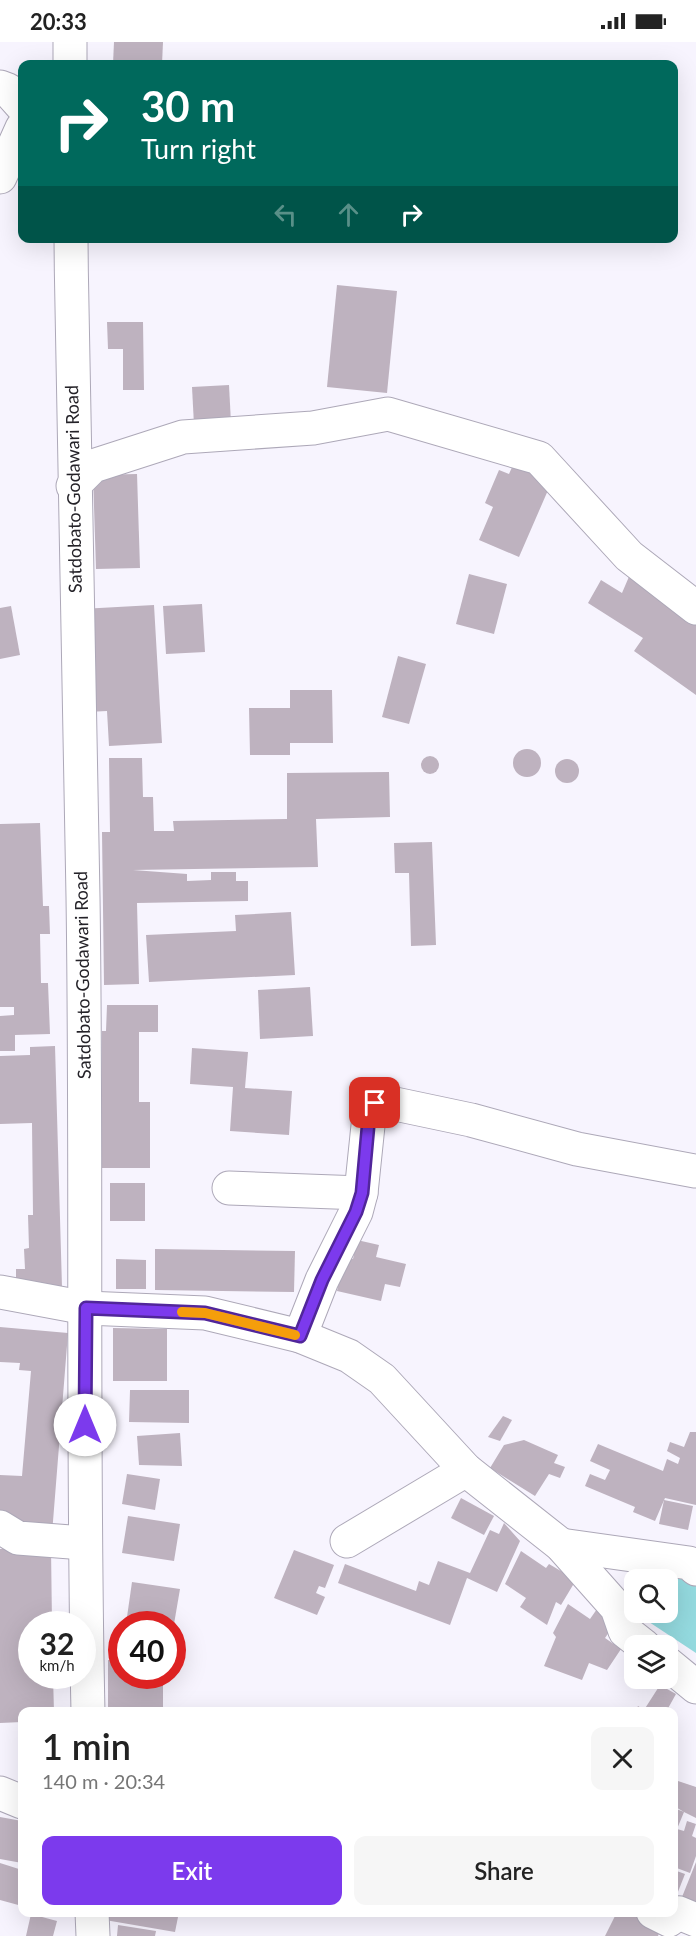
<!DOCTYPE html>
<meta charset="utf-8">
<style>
body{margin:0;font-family:Lato,sans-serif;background:#f6f6f6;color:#222;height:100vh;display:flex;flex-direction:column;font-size:22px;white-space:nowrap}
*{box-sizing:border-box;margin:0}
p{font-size:20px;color:#767676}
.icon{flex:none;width:33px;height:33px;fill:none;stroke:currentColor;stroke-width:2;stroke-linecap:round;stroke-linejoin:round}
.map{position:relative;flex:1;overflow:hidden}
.side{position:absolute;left:18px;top:1665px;width:660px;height:210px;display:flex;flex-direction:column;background:#fff;border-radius:12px;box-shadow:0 6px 24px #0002}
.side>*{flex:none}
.hud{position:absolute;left:18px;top:18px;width:660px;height:183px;border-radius:12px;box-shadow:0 6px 24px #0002;background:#00695c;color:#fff;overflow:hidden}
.controls{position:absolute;left:624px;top:1527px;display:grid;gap:12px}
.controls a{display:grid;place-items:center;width:54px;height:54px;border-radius:12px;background:#fff;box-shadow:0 6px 24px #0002;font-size:30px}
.speed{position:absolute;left:18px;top:1569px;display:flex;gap:12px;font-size:30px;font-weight:700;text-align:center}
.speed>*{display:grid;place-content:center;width:78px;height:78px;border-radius:50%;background:#fff;box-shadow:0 6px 24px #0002;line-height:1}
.speed small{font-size:15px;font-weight:400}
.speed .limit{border:9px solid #d22;background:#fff;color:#111}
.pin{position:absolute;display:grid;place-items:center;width:51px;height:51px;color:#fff;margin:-26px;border-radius:12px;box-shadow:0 3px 9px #0006}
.me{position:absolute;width:66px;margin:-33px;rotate:0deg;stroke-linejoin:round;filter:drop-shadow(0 0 4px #0008)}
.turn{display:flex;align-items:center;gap:21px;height:126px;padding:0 24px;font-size:27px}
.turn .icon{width:78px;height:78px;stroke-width:2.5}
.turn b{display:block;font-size:42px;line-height:51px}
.lanes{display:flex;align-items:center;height:57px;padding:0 24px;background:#0003;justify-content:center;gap:30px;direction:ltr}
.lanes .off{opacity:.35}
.round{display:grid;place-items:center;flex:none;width:63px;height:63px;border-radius:12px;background:#f6f6f6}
.head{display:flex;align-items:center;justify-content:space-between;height:102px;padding:0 24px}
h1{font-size:36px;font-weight:600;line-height:45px}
.action{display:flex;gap:12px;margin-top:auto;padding:12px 24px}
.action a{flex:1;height:69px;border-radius:12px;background:#7c3aed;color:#fff;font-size:24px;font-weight:600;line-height:69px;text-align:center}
.action a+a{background:#f6f6f6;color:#222}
.status{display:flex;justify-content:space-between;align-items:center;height:42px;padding:0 30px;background:#fff;direction:ltr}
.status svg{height:16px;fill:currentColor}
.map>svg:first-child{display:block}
.water{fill:#94dadf}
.building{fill:#beb2bf}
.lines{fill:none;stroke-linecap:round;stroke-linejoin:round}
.minor-casing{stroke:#ada8b8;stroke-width:35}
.minor{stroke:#fff;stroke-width:33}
.route-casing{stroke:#51269a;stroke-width:15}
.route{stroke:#7c3aed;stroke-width:10}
.slow{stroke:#f59e0b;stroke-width:10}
.labels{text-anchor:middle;stroke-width:5;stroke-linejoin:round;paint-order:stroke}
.street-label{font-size:18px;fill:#242228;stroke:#fff}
</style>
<div class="status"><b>20:33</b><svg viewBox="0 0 49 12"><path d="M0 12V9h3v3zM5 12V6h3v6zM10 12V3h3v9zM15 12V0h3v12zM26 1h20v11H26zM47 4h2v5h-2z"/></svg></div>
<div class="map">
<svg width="696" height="1894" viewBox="0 0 696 1894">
<rect width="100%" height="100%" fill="#f7f4fe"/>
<path class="water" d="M684 1528 696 1537V1611L646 1578 652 1571 668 1570V1550Z"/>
<g class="building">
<path d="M114 0H163L162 22H113Z"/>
<path d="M337 243 397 249 387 351 327 345Z"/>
<path d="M107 280H143L144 348H123V307H108Z"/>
<path d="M229 343 231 381 194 383 192 345Z"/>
<path d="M513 423 552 439 519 515 479 498 493 465 485 461 499 428 509 432Z"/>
<path d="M137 432 140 526 96 527 93 433Z"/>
<path d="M631 530 674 570 696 583V653L634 609 643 596 588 561 601 538 622 551Z"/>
<path d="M469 532 507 542 494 592 456 582Z"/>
<path d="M202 562 205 610 166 612 163 564Z"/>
<path d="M154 563 162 701 109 704 107 669 87 670 81 567Z"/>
<path d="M11 564 20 613 0 617V566Z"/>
<path d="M398 614 426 622 409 682 382 675Z"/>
<path d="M290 648H332L333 701H290V713H250L249 666H290Z"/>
<circle cx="527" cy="721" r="14"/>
<circle cx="430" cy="723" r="9"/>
<path d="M109 716H142L143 755H153L154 789H174L173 779 287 777V731L389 730 390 775 316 777 318 825 133 828 187 832V839L211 838V830H236V839H248V859L137 861 139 942 104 943 102 790H110Z"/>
<circle cx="567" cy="729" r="12"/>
<path d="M40 781 43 864H49L50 892H40L41 941H48L50 992 15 993V1009H0V974L14 973V965H0V782Z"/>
<path d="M432 800 436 903 411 904 409 831H395L394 801Z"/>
<path d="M291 870 295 933 149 940 146 893 236 889 235 873Z"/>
<path d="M310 945 313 994 260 997 258 948Z"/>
<path d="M107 963H158V990H139V1060H150V1126H102V989H106Z"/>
<path d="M55 1004 62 1245 16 1246V1227H25L24 1207 29 1206 28 1173H33L32 1081 0 1082V1014L30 1013V1005Z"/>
<path d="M192 1006 248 1010 245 1046 292 1049 289 1093 230 1089 233 1045 190 1042Z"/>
<rect x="110" y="1141" width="35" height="38"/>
<path d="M357 1198 379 1203 376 1215 406 1222 400 1245 385 1242 381 1259 337 1249 344 1215 353 1217Z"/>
<path d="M155 1207 295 1209 294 1250 155 1248Z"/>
<path d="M116 1217 146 1218V1247H116Z"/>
<path d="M0 1285 68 1291 52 1492 0 1474V1433L22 1434 31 1329 19 1328 20 1321 0 1320Z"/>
<path d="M113 1286 167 1287V1339H113Z"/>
<path d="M130 1348H189V1381L129 1380Z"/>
<path d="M503 1374 512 1378 500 1399 488 1395Z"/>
<path d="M690 1390H696V1463L665 1456 655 1479 633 1470 635 1465 585 1444 590 1432 605 1438 610 1428 590 1419 598 1402 663 1429 667 1417 678 1422 680 1416 667 1409 670 1400 684 1405Z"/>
<path d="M180 1391 182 1424 139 1423 137 1394Z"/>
<path d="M524 1398 558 1413 554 1421 565 1425 560 1436 549 1432 535 1454 490 1426 504 1403Z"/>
<path d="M127 1432 160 1437 155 1468 122 1462Z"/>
<path d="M461 1456 494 1474 484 1493 451 1476Z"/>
<path d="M664 1458 693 1464 688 1488 659 1482Z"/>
<path d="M128 1474 180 1482 174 1519 122 1511Z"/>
<path d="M504 1481 520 1499 497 1550 467 1536 450 1583 338 1541 345 1522 416 1549 419 1539 429 1543 438 1519 470 1531 490 1488 499 1492Z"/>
<path d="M51 1506 52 1582H32V1634H53L54 1670H22V1680L0 1681V1507Z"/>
<path d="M294 1508 334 1523 325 1546 319 1544 316 1551 325 1555 317 1573 274 1556Z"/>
<path d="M521 1509 546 1526 549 1522 576 1538 561 1563 556 1560 547 1583 520 1565 526 1556 505 1542Z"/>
<path d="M132 1540 180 1547 174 1582H126Z"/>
<path d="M568 1562 590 1577 597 1567 616 1580 605 1596 621 1607 607 1628 589 1621 582 1638 544 1624 556 1595 553 1591Z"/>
<path d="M634 1608V1631L624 1623Z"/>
<path d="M108 1618 122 1619V1634H163V1670H108Z"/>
<path d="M660 1643 676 1652 666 1670H635L638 1664 644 1668Z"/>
<path d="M675 1738 696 1745V1776L684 1770 677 1787 684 1789 687 1779 696 1782 692 1794 696 1796V1814L690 1831 674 1825 676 1816 674 1815V1766L684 1770 674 1764Z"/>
<path d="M0 1775 22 1779V1821L0 1817Z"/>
<path d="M696 1820V1867L680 1860Z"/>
<path d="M0 1821 22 1828V1864L0 1858Z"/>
<path d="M674 1828 685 1832 674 1860Z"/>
<path d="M107 1870H179L175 1890 105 1878Z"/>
<path d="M617 1870H647L642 1881 661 1886 658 1894H605Z"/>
<path d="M31 1872 57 1879 53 1894H26Z"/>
<path d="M118 1883 156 1889 155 1894H117Z"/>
</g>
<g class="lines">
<defs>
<g id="minor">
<path d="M70 0V22"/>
<path d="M0 45 8 48 22 64"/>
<path d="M0 135 22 86"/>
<path d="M71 196C73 416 80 636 83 855 87 1127 82 1398 88 1670"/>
<path d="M73 444 93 424 183 395 313 386 388 372 539 416 629 514 696 566"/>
<path d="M229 1146 361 1151"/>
<path d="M0 1250 86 1266 205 1271 300 1294 349 1314 382 1337 466 1428 561 1503 617 1566 625 1589 644 1604"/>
<path d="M300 1294 322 1238 356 1170 361 1151 369 1074 375 1061 381 1059 471 1078 577 1107 695 1129"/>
<path d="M0 1485 18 1496 84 1501"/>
<path d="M347 1499 466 1428"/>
<path d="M561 1503 689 1521 696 1527"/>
<path d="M668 1622 696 1645"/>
<path d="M0 1751 22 1760"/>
<path d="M92 1870 93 1894"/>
<path d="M653 1870 669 1878 679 1871 696 1878"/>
</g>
</defs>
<use href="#minor" class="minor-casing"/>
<use href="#minor" class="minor"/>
</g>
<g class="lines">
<defs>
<path id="route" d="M85 1383 86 1266 205 1271 300 1294 322 1238 356 1170 362 1151 369 1074 375 1061"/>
</defs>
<use href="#route" class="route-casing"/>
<use href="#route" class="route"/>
<path class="slow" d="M182 1270 205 1271 295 1293"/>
</g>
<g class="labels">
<g class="street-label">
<text transform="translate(74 447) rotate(-91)" y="6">Satdobato-Godawari Road</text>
<text transform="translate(83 933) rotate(-91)" y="6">Satdobato-Godawari Road</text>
</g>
</g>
</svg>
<div class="controls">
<a><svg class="icon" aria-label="search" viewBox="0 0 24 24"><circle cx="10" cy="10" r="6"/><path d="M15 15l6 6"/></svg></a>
<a><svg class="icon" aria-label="layers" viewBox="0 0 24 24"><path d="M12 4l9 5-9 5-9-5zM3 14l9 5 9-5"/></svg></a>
</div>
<div class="speed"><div>32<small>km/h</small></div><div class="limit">40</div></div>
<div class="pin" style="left:375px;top:1061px;background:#d93025"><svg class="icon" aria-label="arrive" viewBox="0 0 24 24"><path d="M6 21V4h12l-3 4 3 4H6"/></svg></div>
<svg class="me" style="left:85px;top:1383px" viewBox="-20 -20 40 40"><circle r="19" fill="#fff"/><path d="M0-13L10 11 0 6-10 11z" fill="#7c3aed"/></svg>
<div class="hud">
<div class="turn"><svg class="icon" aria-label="right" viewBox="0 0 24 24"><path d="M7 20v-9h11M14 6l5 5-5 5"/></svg><div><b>30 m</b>Turn right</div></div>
<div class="lanes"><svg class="icon off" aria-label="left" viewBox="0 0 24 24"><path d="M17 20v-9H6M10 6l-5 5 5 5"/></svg><svg class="icon off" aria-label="ahead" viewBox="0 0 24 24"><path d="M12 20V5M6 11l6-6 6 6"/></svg><svg class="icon" aria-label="right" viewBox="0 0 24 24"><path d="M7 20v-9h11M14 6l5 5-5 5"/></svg></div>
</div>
<section class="side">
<div class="head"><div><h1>1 min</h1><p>140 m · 20:34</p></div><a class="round"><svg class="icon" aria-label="close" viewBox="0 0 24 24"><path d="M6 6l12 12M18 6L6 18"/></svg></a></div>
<div class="action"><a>Exit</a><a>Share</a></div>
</section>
</div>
